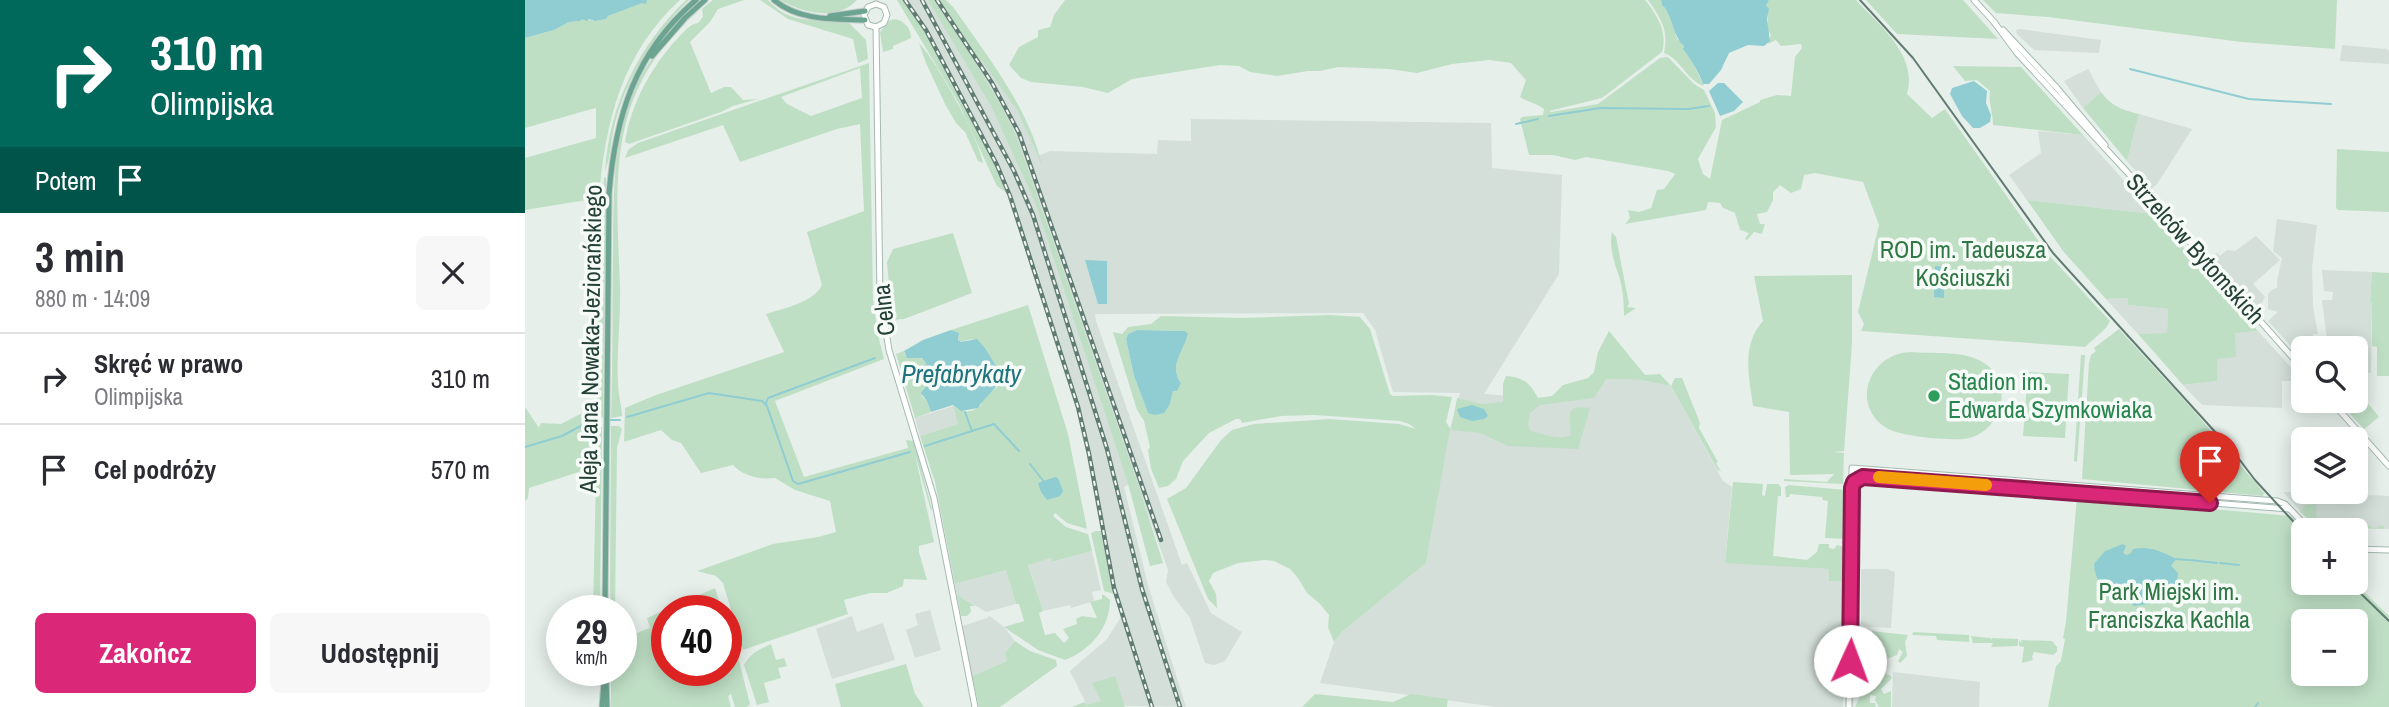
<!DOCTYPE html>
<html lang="pl">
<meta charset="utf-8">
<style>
body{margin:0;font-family:"Archivo Narrow",sans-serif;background:#f7f7f7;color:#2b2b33;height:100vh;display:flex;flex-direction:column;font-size:26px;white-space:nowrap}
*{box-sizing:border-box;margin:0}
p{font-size:23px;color:#7c7c81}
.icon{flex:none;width:38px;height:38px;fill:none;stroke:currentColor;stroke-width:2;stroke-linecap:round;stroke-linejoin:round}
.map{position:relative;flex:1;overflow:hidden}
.details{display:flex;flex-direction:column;background:#fff;width:525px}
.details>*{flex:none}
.top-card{background:#00695c;color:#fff;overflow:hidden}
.controls{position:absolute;left:1766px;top:336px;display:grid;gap:14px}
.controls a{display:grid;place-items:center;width:77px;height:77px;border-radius:10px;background:#fff;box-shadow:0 4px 18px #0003;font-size:35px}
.speed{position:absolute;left:21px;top:595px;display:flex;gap:14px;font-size:35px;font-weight:700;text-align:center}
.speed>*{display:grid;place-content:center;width:91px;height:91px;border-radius:50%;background:#fff;box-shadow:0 4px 18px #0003;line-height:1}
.speed small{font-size:18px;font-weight:400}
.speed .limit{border:10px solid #d22;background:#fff;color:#111}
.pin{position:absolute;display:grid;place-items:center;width:60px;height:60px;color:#fff;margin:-72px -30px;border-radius:50% 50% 50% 0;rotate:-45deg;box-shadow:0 0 7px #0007}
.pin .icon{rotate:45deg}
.me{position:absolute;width:77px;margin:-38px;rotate:2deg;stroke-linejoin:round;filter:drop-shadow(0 0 5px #0008)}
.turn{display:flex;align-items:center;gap:24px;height:147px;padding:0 35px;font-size:32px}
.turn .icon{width:91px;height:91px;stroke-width:2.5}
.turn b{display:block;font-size:49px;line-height:60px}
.then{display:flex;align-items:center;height:66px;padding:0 35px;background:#0003;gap:14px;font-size:26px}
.round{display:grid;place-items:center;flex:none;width:74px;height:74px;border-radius:10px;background:#f7f7f7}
.overview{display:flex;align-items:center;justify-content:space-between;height:119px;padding:0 35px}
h1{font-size:42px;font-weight:700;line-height:52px}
.cta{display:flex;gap:14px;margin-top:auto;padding:14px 35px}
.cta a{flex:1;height:80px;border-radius:10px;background:#db2777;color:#fff;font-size:28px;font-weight:700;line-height:80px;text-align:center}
.cta a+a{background:#f7f7f7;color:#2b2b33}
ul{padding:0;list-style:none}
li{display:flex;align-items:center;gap:21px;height:91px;padding:0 35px;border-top:2px solid #e1e1e2}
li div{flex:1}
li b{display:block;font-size:26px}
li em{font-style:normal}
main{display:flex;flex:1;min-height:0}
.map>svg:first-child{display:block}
.built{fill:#d4dfd9}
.green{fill:#bfdfc5;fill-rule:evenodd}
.water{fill:#8fcdd2}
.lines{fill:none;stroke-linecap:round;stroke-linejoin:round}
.stream{stroke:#8fcdd2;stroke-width:2}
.secondary-casing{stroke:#a4bab1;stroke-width:7}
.primary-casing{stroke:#c2cac7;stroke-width:7}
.secondary{stroke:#fff;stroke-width:5}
.primary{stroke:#6ba490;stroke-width:5}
.tram{stroke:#607c72;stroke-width:2}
.rail-casing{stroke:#607c72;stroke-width:4.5}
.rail{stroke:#f7fbf8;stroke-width:2;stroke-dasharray:5;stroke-linecap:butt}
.route-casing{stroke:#8e194d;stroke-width:18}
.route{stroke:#db2777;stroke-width:12}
.slow{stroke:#f59e0b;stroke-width:12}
.leisure-dot{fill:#2e9e5b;stroke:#f7fbf8;stroke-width:2.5}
.labels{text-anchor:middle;stroke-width:7;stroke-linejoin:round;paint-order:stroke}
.street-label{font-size:24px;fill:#254137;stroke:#f7fbf8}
.park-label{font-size:24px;fill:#2f7845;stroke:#f7fbf8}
.leisure-label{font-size:24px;fill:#27864d;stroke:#f7fbf8;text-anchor:start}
.water-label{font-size:26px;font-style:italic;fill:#1e757d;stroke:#f7fbf8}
</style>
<main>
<section class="details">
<div class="top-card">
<div class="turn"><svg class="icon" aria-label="right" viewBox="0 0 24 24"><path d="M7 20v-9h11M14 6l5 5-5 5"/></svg><div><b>310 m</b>Olimpijska</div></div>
<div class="then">Potem<svg class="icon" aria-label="arrive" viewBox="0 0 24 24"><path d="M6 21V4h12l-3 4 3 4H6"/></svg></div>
</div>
<div class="overview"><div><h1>3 min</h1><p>880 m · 14:09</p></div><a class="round"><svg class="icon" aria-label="close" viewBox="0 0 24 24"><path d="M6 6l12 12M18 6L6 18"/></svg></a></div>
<ul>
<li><svg class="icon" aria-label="right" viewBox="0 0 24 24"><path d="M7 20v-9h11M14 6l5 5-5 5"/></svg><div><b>Skręć w prawo</b><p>Olimpijska</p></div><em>310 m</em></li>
<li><svg class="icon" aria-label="arrive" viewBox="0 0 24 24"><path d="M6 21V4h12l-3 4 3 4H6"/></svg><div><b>Cel podróży</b></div><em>570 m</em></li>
</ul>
<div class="cta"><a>Zakończ</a><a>Udostępnij</a></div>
</section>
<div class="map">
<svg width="1864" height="707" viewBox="0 0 1864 707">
<rect width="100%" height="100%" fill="#e6efea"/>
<g class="built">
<path d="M379 0H416L471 70 496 116 513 156 525 151 632 154 633 140 666 141V119L966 123 967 168 1037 175 1034 274 959 394 1012 398 1027 396 1081 379 1115 380 1146 386 1198 481 1207 487 1200 562 1305 569 1304 581 1321 582 1318 707H972L795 683 809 642 817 632 901 563 925 428 935 393 868 392 850 330 838 313 570 314 571 321 657 565 662 563 686 613 717 632 700 661 689 665 680 663 665 618 649 597 641 582 643 570 611 480 599 487 623 585 661 707 562 705 545 671 582 639 596 617 585 580 564 459 552 407 489 211 473 169 405 39Z"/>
<path d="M1495 29 1576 40 1574 53 1509 50 1492 34 1491 30Z"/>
<path d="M1817 45 1861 49 1864 50V64L1815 61Z"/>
<path d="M1563 69 1576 92 1558 108 1539 81Z"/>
<path d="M1614 114 1667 129 1632 184 1626 189 1602 161Z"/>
<path d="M1513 131 1558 135 1629 214 1502 200 1484 175 1516 153Z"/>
<path d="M1752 219 1792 225 1787 268 1788 306 1793 334H1788V337L1782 343 1780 342 1776 344 1772 353 1743 321 1753 312 1743 309V294L1748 289 1752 288V281L1757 258 1748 251Z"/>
<path d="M1731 236 1755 260 1728 284 1740 297 1736 304 1730 307 1684 258 1692 253 1695 256 1702 250 1710 251Z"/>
<path d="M1797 270 1847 272 1845 302H1847L1846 373 1831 372 1830 348H1803L1797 300H1807L1808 292 1799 291Z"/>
<path d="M1603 298 1604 305 1643 309 1642 334H1613L1581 299Z"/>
<path d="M1733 331 1778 381H1757V408L1677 405 1658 385 1692 381 1693 359 1710 332Z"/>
<path d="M428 406 434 424 395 436 390 418Z"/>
<path d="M1758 492 1864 496V529L1790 527Z"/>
<path d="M567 551 576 590 567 592 569 601 546 608 545 605 518 611 503 564 526 558 528 562Z"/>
<path d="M1336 569H1362L1370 572 1366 628 1343 627 1336 624Z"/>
<path d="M481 570 491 604 461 612 433 595 430 584Z"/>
<path d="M405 610 416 650 390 658 381 630 393 625 390 614Z"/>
<path d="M327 616 332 632 358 623 370 660 307 679 291 629Z"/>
<path d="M465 616 479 627 490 641 480 653 482 661 447 676 437 626 462 618Z"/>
<path d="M1368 672 1455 682 1454 707H1367Z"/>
</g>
<g class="green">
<path d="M122 0H155C97 53 80 122 74 198L0 210V158L71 138V108L67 109 0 128V38L29 30 44 22 53 21 56 18 70 21 81 19 83 16Z"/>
<path d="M161 0H164C129 35 103 75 90 123 86 138 86 157 80 171 84 105 114 45 161 0Z"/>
<path d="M188 0H219L193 9 185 22 165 42 186 93 199 87H206L218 100 233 99 208 106 196 112 104 144 100 142C106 104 126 67 152 39 159 32 164 24 173 23L178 17 177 9C80 88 91 176 95 288 96 323 90 360 94 395 95 402 97 409 97 416L86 418C88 362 87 305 88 248 89 192 87 132 113 81 131 47 159 23 188 0Z"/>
<path d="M235 0H243C268 28 292 16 323 22L341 40 343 59 333 63 328 39 263 19Z"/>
<path d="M255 0H332C311 22 279 13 255 0Z"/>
<path d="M372 0H379L405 39 473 169 483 194 472 186 432 100Z"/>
<path d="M403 0H411L452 62 451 64 477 107 492 138 616 493 638 563 625 566 602 480 510 202 466 106Z"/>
<path d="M414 0H421L428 7C462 55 504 109 517 165L492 110 456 60 454 61Z"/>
<path d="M540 0H1120C1132 15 1143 32 1137 52L1077 98 1024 111 1026 112 1073 104 1135 58 1143 57 1169 84 1179 90 1190 113 1191 127 1173 159 1178 174 1185 179 1197 120 1235 102V100L1252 95 1266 96 1270 57 1277 48 1276 44 1256 46 1251 40 1243 44 1246 35C1239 28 1246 14 1241 4L1244 0H1331C1355 26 1393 55 1382 94L1407 118 1420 109 1522 253 1585 321 1581 328 1560 347 1336 331 1339 324 1333 312 1354 225 1338 182 1290 173 1279 175 1276 189 1266 193 1255 185 1248 192V200L1242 212 1232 214 1235 224H1240L1237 234 1229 232 1222 240 1220 239 1224 233 1215 230 1210 213 1198 208 1195 203 1183 202 1181 210 1100 224 1105 218 1103 210 1114 212 1126 208 1132 190 1139 189 1150 174 1143 171 1061 157 1050 160 1028 155H1004L995 119 997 117 1018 115 1019 109C1011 103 1003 102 995 97L1001 80 986 63 965 60 927 64 892 73 864 69 813 67 795 71H783L752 76 725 72 714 66 695 65 607 79 583 93 558 87 506 82 496 78 484 65 494 47 513 37V30L525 27 529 15Z"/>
<path d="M1123 0H1136L1137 5 1142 8 1152 39 1159 45 1158 49 1165 57 1179 86C1162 81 1156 59 1139 53 1144 31 1136 18 1123 0Z"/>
<path d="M1341 0H1438L1473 39 1372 34Z"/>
<path d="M1458 0H1812L1810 49 1717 42 1523 17 1471 13Z"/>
<path d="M369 19C379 20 386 28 386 38L368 46V49L358 52 355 32 364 21Z"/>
<path d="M394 43C412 62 454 138 458 163L453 161 440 132 431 123 420 104 401 63Z"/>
<path d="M344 63 348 299 353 335 359 359 250 401 279 477 383 448 381 440 389 441 407 509 406 511 390 454 409 542 394 546V552L402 580 379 579 378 586 362 593H345L319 600 323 614 218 650 198 583 191 576 172 571 248 544 293 537 311 532 305 501 270 490 250 478C235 480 218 476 208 465L176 473 156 443 147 440 136 430 99 442 100 408 131 395 259 352 241 314C259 308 288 303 297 285L282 232 339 211 335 124 312 129 215 162 198 125 100 158 103 150 113 143ZM335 68 337 98 286 116 262 104 256 97Z"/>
<path d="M1428 66 1496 67 1558 135 1468 125C1468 112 1463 103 1465 91L1452 80 1440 81Z"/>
<path d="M1576 92C1586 106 1597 110 1614 114L1602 161 1558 108Z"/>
<path d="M1812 149 1864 152V212L1813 210 1811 208Z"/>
<path d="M81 177 78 418 71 411 70 304 77 201 79 178Z"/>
<path d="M1502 200 1629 214 1733 331 1710 333 1711 357 1693 359 1692 381 1658 385 1613 334 1642 333 1643 309 1603 305V298L1581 299 1538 251Z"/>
<path d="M1087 232 1091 237 1104 304 1102 307 1111 308 1099 316C1099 303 1098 288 1094 276 1089 263 1084 246 1087 232Z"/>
<path d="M428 233 447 293 379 319 367 320 362 262 368 249Z"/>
<path d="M1847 272 1864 273V376H1852V347L1847 346V303L1845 302Z"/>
<path d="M1327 275V344L1319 451 1309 452 1319 453 1318 484 1259 481V479L1302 482 1309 474 1265 475 1264 412 1228 406C1224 377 1216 345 1238 321L1229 276Z"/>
<path d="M503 305 543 434 562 529 542 523 530 513 528 516 541 527 563 534 567 551 527 562 526 558 503 565 518 611 514 613 520 635 530 633 539 643 544 638 538 629 552 624 551 619 557 616 572 618 565 602 577 599V595H579L585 600C585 627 566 650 540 660L513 650 479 627 499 621 494 604H491L481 570 430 584 433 595 450 606H445L446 612 442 616H436L410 482 395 436 433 424 428 405C436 413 447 414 456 405L457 400 472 387 474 370C464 358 460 348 446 339L436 342 433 340 434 336 426 330Z"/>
<path d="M805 315 835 317 845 329 865 394 868 396 907 395 927 397 921 422 926 430 932 398 957 404 978 402V384L981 376C998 377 1005 383 1013 398L1027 396 1038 385 1063 378 1069 372 1073 352 1084 331 1120 375 1135 374 1146 386 1150 378H1157L1175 423 1174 428 1193 462 1191 463 1196 472 1192 469 1146 386 1115 380 1081 379 1069 398 1015 405 1005 413 1003 425 1006 431C1019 434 1034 441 1046 435 1045 415 1039 404 1065 408L1053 449 983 446 955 433 925 430 901 563 817 632 809 642 803 627 804 615 795 604 782 593 773 578 765 569 749 561 740 560 713 563 688 573 684 581 691 594 692 608 683 599 642 499 661 488 696 440 707 430 729 424 805 419 874 424 891 429 884 424 875 421 789 415 756 416 717 423 715 419H711L684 433 658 461 651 479 643 486 634 488 626 469 623 450 625 447 619 421 612 410 588 332 597 334 603 327 626 324 636 316 717 318ZM612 330 660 331 663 336C656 352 644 366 656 383L648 391 645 404 642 408 623 413 609 376 601 339 603 334Z"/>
<path d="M1594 329 1668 410 1739 493 1738 496 1557 479 1564 363 1566 355 1571 351 1569 348Z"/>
<path d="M379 351 380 355 399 359C407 374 402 382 397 396L402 401 406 412 390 418 371 354Z"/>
<path d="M1386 352C1408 354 1440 350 1459 363 1492 384 1475 435 1439 439 1421 440 1374 437 1360 427 1325 403 1345 353 1386 352Z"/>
<path d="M1556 355H1560L1552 462 1549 461Z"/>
<path d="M1503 372 1544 374 1540 438 1498 436Z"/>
<path d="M1838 401 1842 402 1854 417 1839 429 1825 414Z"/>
<path d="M0 407 14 428 16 423 36 424 63 410 66 472 60 470 4 488 3 498 0 501Z"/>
<path d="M86 426H94L97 429 92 448 90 611H86L85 588Z"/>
<path d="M77 427 75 611H68L72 431Z"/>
<path d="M1208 482 1238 484 1237 495 1240 496 1242 484H1253L1256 487V496H1253L1248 556 1282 560 1292 552 1294 544H1304V548L1309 549 1312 545 1323 548V582L1304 581V569L1200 563Z"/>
<path d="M1264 485 1321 490 1324 497V537L1320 539 1300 538 1303 501 1298 500 1297 497 1265 494 1264 497H1261L1260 487Z"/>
<path d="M1552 497 1766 516 1781 530H1778V583H1830L1864 616V707H1523L1531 666 1536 661 1540 639 1538 638 1541 622ZM1778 621H1830V674H1778Z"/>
<path d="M1791 504 1792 525 1846 526 1847 528H1852V526H1859V529H1864L1790 527 1775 511 1781 505Z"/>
<path d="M571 531H577L589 594 579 591 566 533Z"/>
<path d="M190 588 197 611H142V670H201V624L207 632 208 652 213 657 225 704 222 707H210L206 694 203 696 206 707H86V670H96V639L125 628 122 618Z"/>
<path d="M1347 631 1383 635 1380 642 1382 656 1375 663 1373 661 1378 652 1374 649 1372 655 1364 658H1353L1351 662 1356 665 1354 673 1365 675 1367 678 1356 689 1359 694 1366 691V707H1354L1350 700 1351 696 1345 695V703H1350L1351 707H1330L1335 696 1330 690 1332 673H1349L1351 666 1347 659 1349 648 1347 645Z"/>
<path d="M1388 632 1444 635V642L1412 640 1411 636 1387 635Z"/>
<path d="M1446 636 1465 638 1466 640 1467 638 1493 639V646L1466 647 1468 643H1476H1448Z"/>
<path d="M1494 640 1497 643 1496 640 1527 641 1532 647V652L1528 655 1509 652 1507 657 1508 660 1497 663 1499 647 1494 646Z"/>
<path d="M490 641 505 651 531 660 532 666 475 707H454L447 676 482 661 480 653Z"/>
<path d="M246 644 251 660 259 658 262 666 253 668 256 678 239 683 244 702 232 705 219 665C226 653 233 650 246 644Z"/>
<path d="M381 664 390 694 399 707H316L310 684Z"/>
<path d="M590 676 600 707H547L560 702 562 705 576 701 567 683Z"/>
<path d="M790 694 868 702 886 694 923 699 922 707H777Z"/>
</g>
<g class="water">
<path d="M0 0H122L121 4 117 3 83 16 81 19 70 21 64 19 62 21 57 19 55 21 44 22 29 30 0 38Z"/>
<path d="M1136 0H1244L1241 5 1244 9 1242 19 1245 41 1239 46 1223 45 1204 53 1196 70 1184 84H1178C1174 72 1165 58 1158 49L1159 46C1147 36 1147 12 1137 5Z"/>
<path d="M1449 81 1462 91 1461 103 1466 115 1465 122 1455 128H1448L1437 116 1425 94 1427 88Z"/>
<path d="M1193 83H1199L1218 102 1209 111 1195 116 1184 91Z"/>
<path d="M560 260 582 261V304H573Z"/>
<path d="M1410 266 1420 267 1419 298 1409 297Z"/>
<path d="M426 330 434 333 433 340 436 342 452 339 460 348 477 376C472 390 460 396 453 408L436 411 428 405 406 412 402 401 396 393C406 383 407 369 397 358H382L379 351 398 340Z"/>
<path d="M612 330 660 331 663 334C659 351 643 365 656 383L652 391H648L645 404 639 413 630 415 623 413 609 376 601 339 603 334Z"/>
<path d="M947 405 959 409 963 416 959 419 947 421 935 417 932 409Z"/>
<path d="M530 477 533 478 538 491 535 496 522 500 516 492 513 483Z"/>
<path d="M1598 544 1601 546 1598 553 1602 555 1606 553 1608 549C1624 546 1636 551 1651 559L1646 566 1653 573 1652 585 1644 600 1636 602 1629 599 1624 604 1609 606 1600 598H1584L1579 595C1576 584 1569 575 1569 564L1580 551Z"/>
</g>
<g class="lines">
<g class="stream">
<path d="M1605 69 1724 99 1806 104"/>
<path d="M1024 116 1075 108 1163 109 1184 106"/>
<path d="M991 124 1013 119"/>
<path d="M241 403 243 398 350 358"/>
<path d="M440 412 447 431"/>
<path d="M102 417 184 393 237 401 242 406 268 481 273 484 385 452"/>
<path d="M84 420H95"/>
<path d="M400 446 469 424 494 451"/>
<path d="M0 447 37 436 67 420"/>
<path d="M505 464 519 482"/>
<path d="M1651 559 1663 560"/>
<path d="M1665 560 1692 563"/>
<path d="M1695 563 1714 565"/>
<path d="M1730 707 1733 703"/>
</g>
<defs>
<g id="secondary">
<path d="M1449 0 1470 23"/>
<path d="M351 4 359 7 362 15 359 23 351 27"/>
<path d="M351 4 343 7 339 15 343 25 351 27"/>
<path d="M1469 22 1492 53 1616 187 1778 369"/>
<path d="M351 27 355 297 364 350 409 498 450 707"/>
<path d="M1478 30 1532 88 1580 145"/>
<path d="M1806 401 1864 466"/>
<path d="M1328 486 1333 479 1345 476 1764 509"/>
<path d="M1830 549 1864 550"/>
<path d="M1324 707 1327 468 1752 501 1760 504 1785 530"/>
</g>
<g id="primary">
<path d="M249 0C274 21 309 19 340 20"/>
<path d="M305 16 340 11"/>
<path d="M127 56 160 18 180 0"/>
<path d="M80 611 84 194C90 117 110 52 171 0"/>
<path d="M81 678 82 707"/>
<path d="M77 707 80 670"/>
</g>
</defs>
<use href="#secondary" class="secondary-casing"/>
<use href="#primary" class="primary-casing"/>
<use href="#secondary" class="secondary"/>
<use href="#primary" class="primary"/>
<g class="tram">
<path d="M1335 0 1388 58 1528 253 1711 455 1730 480 1778 532"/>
<path d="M1825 583 1864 621"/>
</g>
<defs>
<g id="rail">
<path d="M380 0 401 30 472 165 485 196 553 407 564 454 589 588 627 707"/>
<path d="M397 0 489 171 508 215 582 449 617 589 655 707"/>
<path d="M412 0 467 83 494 133 636 540"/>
</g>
</defs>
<use href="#rail" class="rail-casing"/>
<use href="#rail" class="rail"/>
</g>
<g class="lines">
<defs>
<path id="route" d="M1325 661 1327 488 1329 482 1338 477 1685 503"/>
</defs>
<use href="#route" class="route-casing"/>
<use href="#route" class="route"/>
<path class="slow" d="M1354 477 1461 485"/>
</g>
<circle class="leisure-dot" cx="1409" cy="396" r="7"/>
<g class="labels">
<g class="street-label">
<text transform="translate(1670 249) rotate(48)" y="8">Strzelców Bytomskich</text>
<text transform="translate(359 310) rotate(-96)" y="8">Celna</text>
<text transform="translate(66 339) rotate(-89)" y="8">Aleja Jana Nowaka-Jeziorańskiego</text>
</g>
<g class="park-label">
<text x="1438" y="258">ROD im. Tadeusza<tspan x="1438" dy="28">Kościuszki</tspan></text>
<text x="1644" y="600">Park Miejski im.<tspan x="1644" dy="28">Franciszka Kachla</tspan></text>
</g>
<g class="leisure-label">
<text x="1423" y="390">Stadion im.<tspan x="1423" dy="28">Edwarda Szymkowiaka</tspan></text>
</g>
<g class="water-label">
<text x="436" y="383">Prefabrykaty</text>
</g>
</g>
</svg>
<div class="controls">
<a><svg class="icon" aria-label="search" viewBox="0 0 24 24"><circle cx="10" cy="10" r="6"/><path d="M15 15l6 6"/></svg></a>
<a><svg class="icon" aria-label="layers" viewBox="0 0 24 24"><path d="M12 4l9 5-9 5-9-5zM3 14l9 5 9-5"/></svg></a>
<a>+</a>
<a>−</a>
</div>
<div class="speed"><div>29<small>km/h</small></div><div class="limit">40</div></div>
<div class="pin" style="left:1685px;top:503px;background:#d93025"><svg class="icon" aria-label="arrive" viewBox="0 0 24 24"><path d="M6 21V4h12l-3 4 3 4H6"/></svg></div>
<svg class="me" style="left:1325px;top:661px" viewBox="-20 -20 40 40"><circle r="19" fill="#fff"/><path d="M0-13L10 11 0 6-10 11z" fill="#db2777"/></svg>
</div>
</main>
